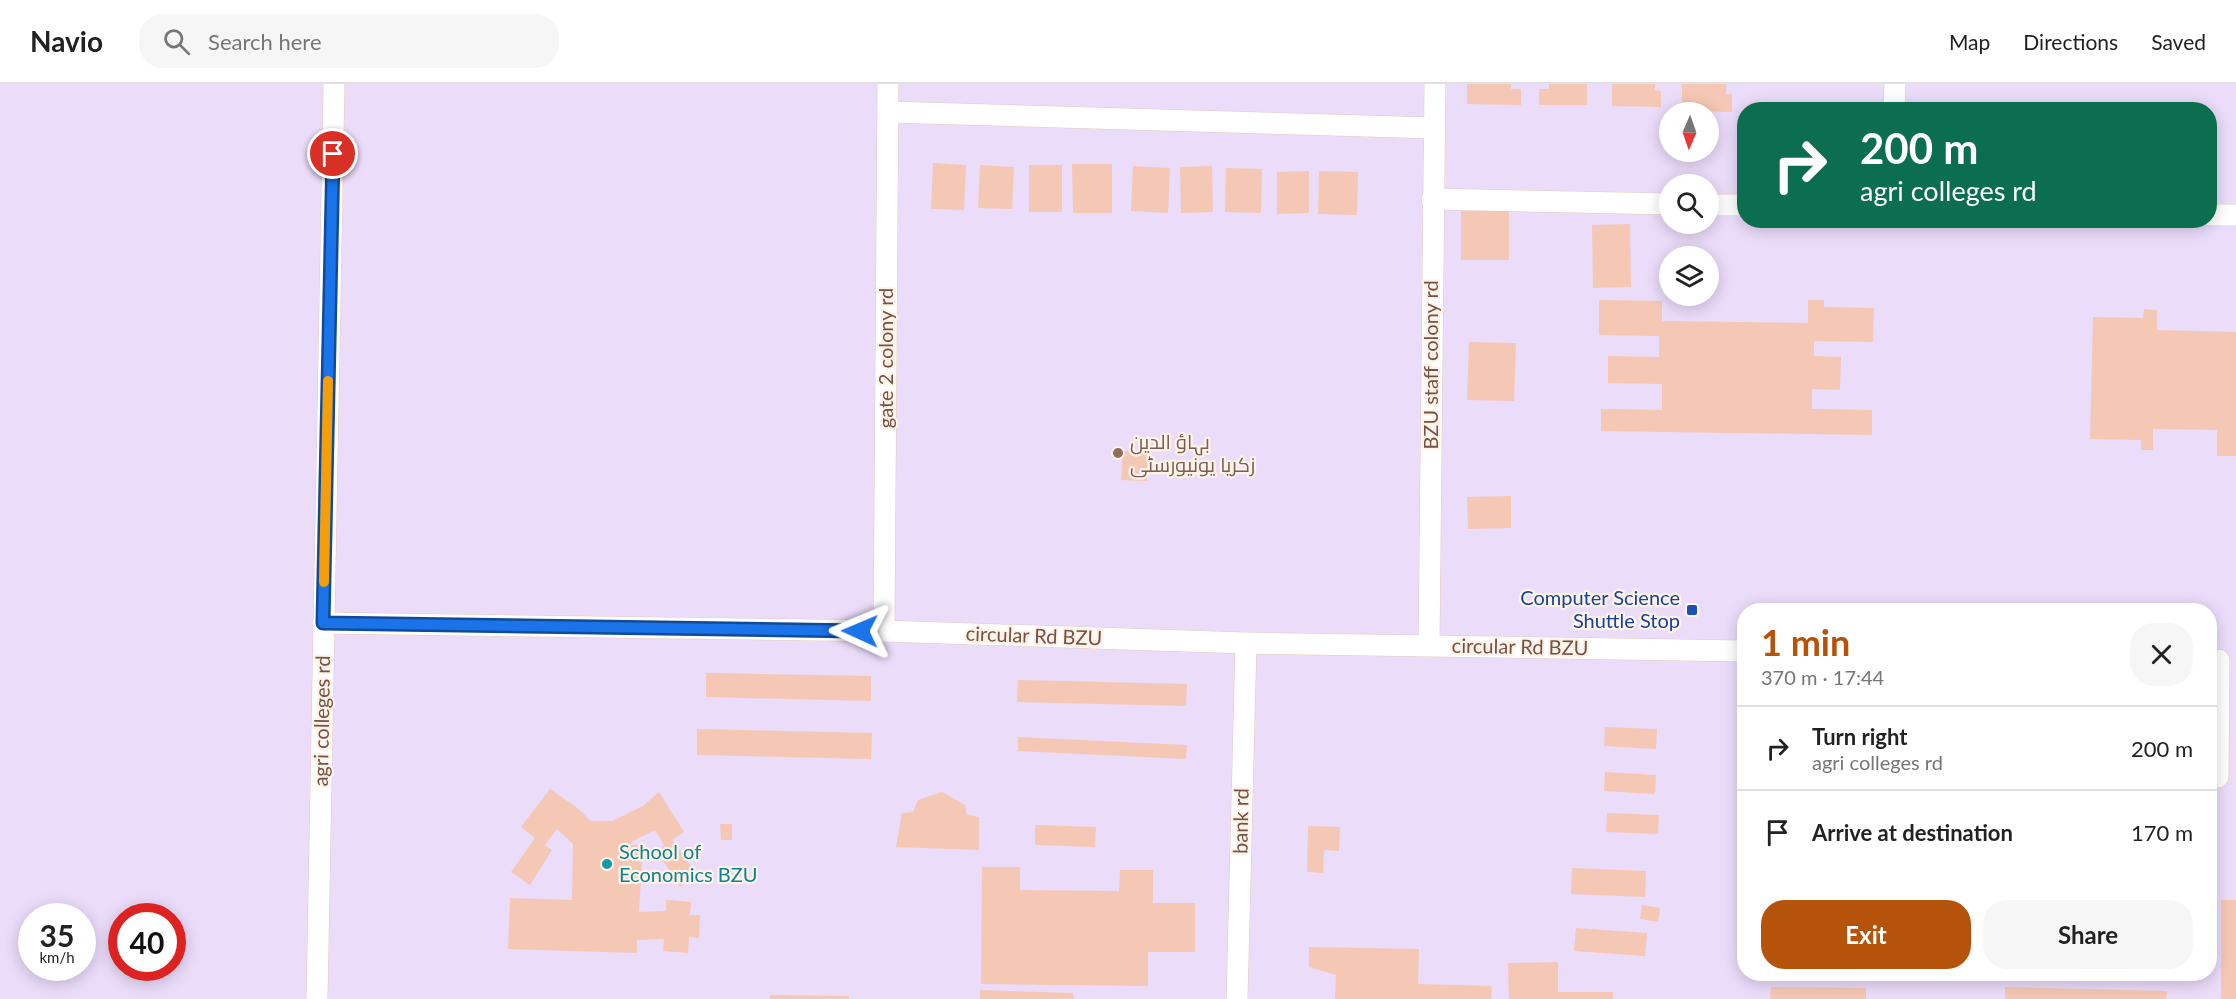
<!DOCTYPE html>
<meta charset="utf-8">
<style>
body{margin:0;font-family:Lato,Cairo,sans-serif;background:#f6f6f6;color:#222;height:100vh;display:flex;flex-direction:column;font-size:22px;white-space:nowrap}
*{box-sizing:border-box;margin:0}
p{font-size:20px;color:#767676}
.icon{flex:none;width:33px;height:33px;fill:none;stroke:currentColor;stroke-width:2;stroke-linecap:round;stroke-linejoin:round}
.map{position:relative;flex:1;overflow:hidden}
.side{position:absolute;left:1737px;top:519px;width:480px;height:378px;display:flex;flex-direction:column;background:#fff;border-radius:24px;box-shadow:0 3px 15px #0003}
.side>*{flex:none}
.guide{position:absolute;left:1737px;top:18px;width:480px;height:126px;border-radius:24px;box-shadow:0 3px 15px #0003;background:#0b6e4f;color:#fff;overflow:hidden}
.needle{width:39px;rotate:182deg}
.fabs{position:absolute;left:1659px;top:18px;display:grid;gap:12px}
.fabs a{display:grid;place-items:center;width:60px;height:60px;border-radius:50%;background:#fff;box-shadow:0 3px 15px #0003;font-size:30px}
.speed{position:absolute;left:18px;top:819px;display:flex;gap:12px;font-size:30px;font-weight:700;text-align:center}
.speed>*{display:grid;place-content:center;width:78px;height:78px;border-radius:50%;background:#fff;box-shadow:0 3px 15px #0003;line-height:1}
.speed small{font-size:15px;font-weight:400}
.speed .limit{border:9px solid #d22;background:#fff;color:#111}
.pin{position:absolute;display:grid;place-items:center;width:51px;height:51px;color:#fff;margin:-26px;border:3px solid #fff;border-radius:50%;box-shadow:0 2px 6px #0007}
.me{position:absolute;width:66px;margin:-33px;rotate:271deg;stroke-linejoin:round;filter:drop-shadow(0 0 4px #0008)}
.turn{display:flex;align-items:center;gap:21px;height:126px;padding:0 24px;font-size:27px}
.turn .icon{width:78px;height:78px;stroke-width:2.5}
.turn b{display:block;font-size:42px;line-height:51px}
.round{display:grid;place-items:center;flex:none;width:63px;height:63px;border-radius:24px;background:#f6f6f6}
.summary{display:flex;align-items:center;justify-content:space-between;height:102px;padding:0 24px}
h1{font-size:36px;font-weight:700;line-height:45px;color:#b45309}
.primary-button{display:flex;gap:12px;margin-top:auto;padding:12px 24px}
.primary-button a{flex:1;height:69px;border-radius:24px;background:#b45309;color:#fff;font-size:24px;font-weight:700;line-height:69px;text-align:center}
.primary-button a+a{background:#f6f6f6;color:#222}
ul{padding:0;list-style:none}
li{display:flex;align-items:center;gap:18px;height:84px;padding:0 24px;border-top:2px solid #e0e0e0}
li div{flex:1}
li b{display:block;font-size:22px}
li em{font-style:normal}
header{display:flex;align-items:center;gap:36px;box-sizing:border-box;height:84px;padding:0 30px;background:#fff;border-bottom:2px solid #e0e0e0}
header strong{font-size:28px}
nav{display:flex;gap:33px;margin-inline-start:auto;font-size:21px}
.search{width:420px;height:54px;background:#f6f6f6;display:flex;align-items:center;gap:15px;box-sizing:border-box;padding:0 21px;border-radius:24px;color:#767676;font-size:22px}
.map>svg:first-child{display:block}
.education{fill:#ebdcfa;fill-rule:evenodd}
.building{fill:#f5c7b5}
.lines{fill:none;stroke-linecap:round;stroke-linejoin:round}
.minor-casing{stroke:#e4cbbe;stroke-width:22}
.minor{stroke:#fff;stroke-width:21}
.route-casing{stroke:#114b97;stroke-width:15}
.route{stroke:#1a73e8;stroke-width:10}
.slow{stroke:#f59e0b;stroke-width:10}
.education-dot{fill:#8d6e63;stroke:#fff3e7;stroke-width:2}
.transit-dot{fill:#1a4fb4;stroke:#fff3e7;stroke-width:2}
.culture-dot{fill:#0f9aa8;stroke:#fff3e7;stroke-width:2}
.labels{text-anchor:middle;stroke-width:4.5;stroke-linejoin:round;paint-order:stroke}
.street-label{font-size:20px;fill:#765145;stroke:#fff3e7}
.education-label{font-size:20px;fill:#785e54;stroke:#fff3e7;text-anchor:start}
.transit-label{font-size:20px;fill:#164399;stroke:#fff3e7;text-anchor:end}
.culture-label{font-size:20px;fill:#0d838f;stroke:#fff3e7;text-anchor:start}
</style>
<header>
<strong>Navio</strong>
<div class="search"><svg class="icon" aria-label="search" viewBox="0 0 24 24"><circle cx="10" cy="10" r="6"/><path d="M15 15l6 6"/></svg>Search here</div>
<nav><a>Map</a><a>Directions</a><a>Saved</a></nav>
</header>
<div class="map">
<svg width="2236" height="915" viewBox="0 0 2236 915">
<rect width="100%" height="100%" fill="#feeedf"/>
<path class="education" d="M0 0H2236V915H0ZM1744 26H2210V136H1744ZM1670 28H1708V68H1670ZM1670 100H1708V140H1670ZM1670 172H1708V212H1670ZM1744 526H2210V890H1744ZM32 832H82V884H32ZM122 832H172V884H122Z"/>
<g class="building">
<path d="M1467 0H1511V5H1521V21L1467 20Z"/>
<path d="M1549 0H1587V21H1539V5H1549Z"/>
<path d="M1612 0H1655V6L1661 7V23L1612 22Z"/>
<path d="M1682 0H1726V10H1732V28L1682 27Z"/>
<path d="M933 79 966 81 964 126 931 125Z"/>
<path d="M1072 80H1112V129H1073Z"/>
<path d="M980 81 1014 83 1012 125 978 124Z"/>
<rect x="1029" y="81" width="33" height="47"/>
<path d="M1133 82 1170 84 1168 129 1131 127Z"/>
<path d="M1212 82 1213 128 1181 129 1180 83Z"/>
<path d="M1226 84 1262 85 1261 129 1225 128Z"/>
<path d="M1309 87V129L1277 130V88Z"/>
<path d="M1319 87 1358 88 1357 131 1318 130Z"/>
<rect x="1461" y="127" width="48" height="49"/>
<path d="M1630 140 1631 203 1593 204 1592 141Z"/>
<path d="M1599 216 1662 217V237L1808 239V216H1824V223L1874 224 1873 258 1814 257V272L1841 273 1840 306 1812 305V325L1872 326V351L1601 347V325L1662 326V300L1608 299V272L1659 273V252L1599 251Z"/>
<path d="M2144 225 2157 226V246L2236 248V372H2217V346L2153 345V366H2141V356L2090 355 2093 233 2143 234Z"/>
<path d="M1469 258 1516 259 1514 317 1467 316Z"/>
<path d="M1123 367 1148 368 1147 397 1121 396Z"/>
<path d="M1511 412V444L1468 445 1467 413Z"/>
<path d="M706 589 871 592V617L706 613Z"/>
<path d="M1018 596 1187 600 1186 622 1017 618Z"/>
<path d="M1605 643 1657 645 1656 665 1604 662Z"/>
<path d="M697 645 872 649 871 675 697 671Z"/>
<path d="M1018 653 1187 661 1186 675 1018 667Z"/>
<path d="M1605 688 1656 691 1655 710 1604 707Z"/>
<path d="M550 705 576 723 591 737H612L643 722 659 708 684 748 672 756 698 792 680 803 658 769 664 761 655 746 631 758V761L643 762 639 828 666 827V816L691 818 690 831H700L699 854 689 853 688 869 663 867 664 855 637 856V869L508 865 510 814 572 816 573 760 557 745 545 761 552 766 530 801 511 788 535 754 521 743Z"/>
<path d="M942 708 965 721 967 731 979 733V766L896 763 902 729 913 728 918 716Z"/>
<path d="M1607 729 1659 731 1658 750 1606 748Z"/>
<path d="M720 740H732V756H721Z"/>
<path d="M1035 741 1096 743 1095 763 1035 761Z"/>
<path d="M1308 742 1340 743 1339 767 1324 766 1323 789 1307 788Z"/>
<path d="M982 783H1020V806L1119 807 1120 786H1153V819H1195V868H1148V902L981 900Z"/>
<path d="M1572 784 1646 787 1645 813 1571 810Z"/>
<rect x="2221" y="816" width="15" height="99"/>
<path d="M1642 821 1660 824 1658 838 1640 835Z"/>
<path d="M1576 844 1647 849 1645 872 1574 867Z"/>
<path d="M1309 863 1419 865 1418 900 1492 902 1491 915H1335L1336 891 1309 883Z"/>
<path d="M1558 878V908H1613V915H1509L1508 879Z"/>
<path d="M2147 890H2171V894L2148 893Z"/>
<path d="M1771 903 1866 904V915H1770Z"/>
<path d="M2005 903 2167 907 2166 915H2005Z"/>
<path d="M980 906 1073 909 1074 915H980Z"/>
<path d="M770 911 849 912V915H770Z"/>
</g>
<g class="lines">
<defs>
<g id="minor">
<path d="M1894 26 1895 0"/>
<path d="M888 28 1434 44"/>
<path d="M1432 115 1670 120"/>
<path d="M1708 121H1744"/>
<path d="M2210 131H2236"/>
<path d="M323 539 884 547 1246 559 1744 567"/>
<path d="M884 547 888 0"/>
<path d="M1429 561 1435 0"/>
<path d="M2218 693 2219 576"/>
<path d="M317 915 334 0"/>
<path d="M1237 915 1246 559"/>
</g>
</defs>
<use href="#minor" class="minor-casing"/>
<use href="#minor" class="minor"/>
</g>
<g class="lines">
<defs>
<path id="route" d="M333 70 323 539 860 547"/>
</defs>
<use href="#route" class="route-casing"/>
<use href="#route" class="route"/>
<path class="slow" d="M324 498 328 297"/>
</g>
<circle class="education-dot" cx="1118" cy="369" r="6"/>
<rect class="transit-dot" x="1686" y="520" width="12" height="12" rx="3"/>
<circle class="culture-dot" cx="607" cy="780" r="6"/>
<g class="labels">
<g class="street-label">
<text transform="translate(886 274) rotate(-90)" y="7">gate 2 colony rd</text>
<text transform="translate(1431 281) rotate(-90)" y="7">BZU staff colony rd</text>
<text transform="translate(1034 552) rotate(2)" y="7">circular Rd BZU</text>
<text transform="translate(1520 563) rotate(1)" y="7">circular Rd BZU</text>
<text transform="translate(322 637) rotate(-89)" y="7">agri colleges rd</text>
<text transform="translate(1241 737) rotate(-89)" y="7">bank rd</text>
</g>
<g class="education-label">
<text x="1130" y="365">بہاؤ الدین<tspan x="1130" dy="23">زکریا یونیورسٹی</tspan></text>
</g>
<g class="transit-label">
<text x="1680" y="521">Computer Science<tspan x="1680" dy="23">Shuttle Stop</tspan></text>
</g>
<g class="culture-label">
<text x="619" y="775">School of<tspan x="619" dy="23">Economics BZU</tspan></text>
</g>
</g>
</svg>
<div class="fabs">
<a><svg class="needle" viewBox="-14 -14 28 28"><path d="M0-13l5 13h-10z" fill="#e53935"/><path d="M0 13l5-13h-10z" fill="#767676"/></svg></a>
<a><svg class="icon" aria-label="search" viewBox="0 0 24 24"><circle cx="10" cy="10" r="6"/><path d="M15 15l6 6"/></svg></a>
<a><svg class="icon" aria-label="layers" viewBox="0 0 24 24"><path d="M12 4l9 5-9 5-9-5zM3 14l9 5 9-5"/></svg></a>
</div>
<div class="speed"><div>35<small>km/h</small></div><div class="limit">40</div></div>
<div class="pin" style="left:333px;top:70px;background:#d93025"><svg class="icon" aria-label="arrive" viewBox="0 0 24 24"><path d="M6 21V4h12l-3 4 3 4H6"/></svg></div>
<svg class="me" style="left:860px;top:547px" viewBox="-20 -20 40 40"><path d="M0-17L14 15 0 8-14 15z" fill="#1a73e8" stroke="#fff" stroke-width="4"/></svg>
<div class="guide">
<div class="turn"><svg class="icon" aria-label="right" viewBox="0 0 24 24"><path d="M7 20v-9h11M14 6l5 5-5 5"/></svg><div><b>200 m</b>agri colleges rd</div></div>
</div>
<section class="side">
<div class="summary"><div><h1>1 min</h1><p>370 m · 17:44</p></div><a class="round"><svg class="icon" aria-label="close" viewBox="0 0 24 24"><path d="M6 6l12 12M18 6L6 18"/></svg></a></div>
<ul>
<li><svg class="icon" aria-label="right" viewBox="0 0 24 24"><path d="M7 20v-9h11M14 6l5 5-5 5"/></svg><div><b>Turn right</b><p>agri colleges rd</p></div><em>200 m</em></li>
<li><svg class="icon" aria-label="arrive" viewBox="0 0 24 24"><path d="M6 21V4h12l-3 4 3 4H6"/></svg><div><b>Arrive at destination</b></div><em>170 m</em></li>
</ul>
<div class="primary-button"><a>Exit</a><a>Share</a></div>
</section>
</div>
